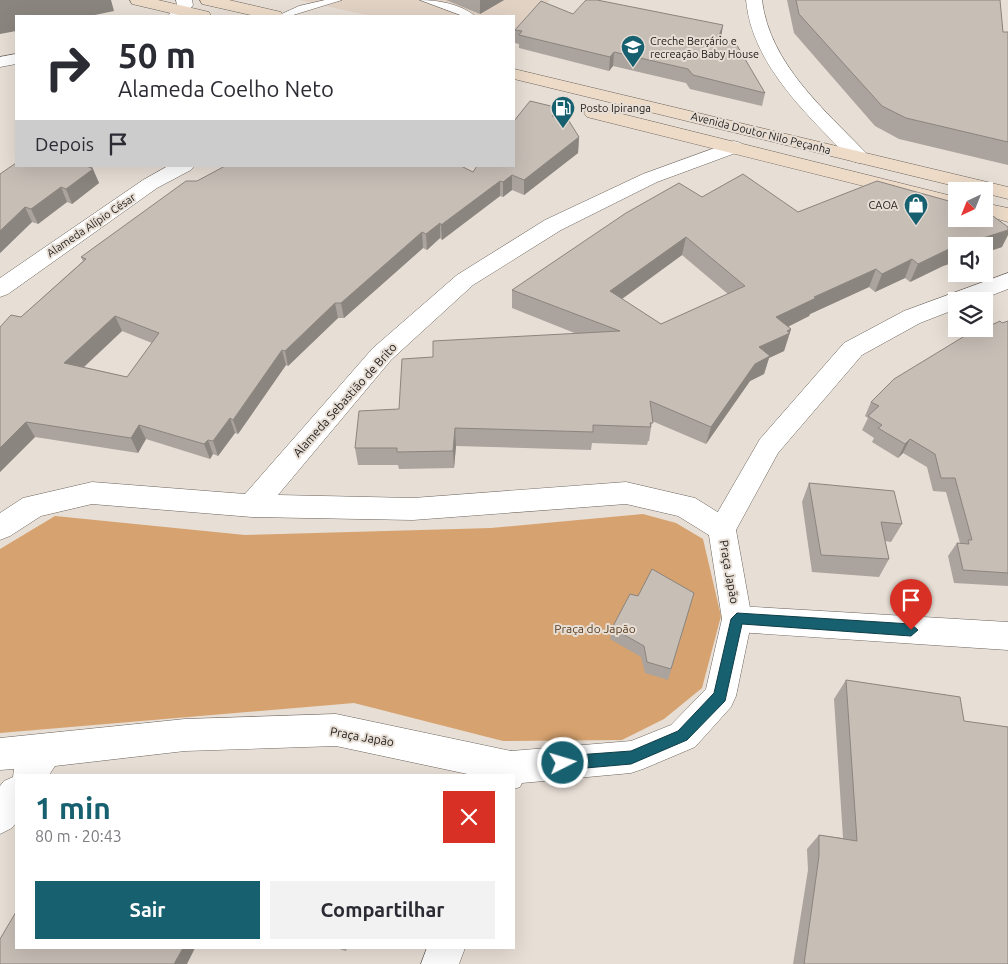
<!DOCTYPE html>
<html lang="pt">
<meta charset="utf-8">
<style>
body{margin:0;font-family:Ubuntu,sans-serif;background:#f2f2f3;color:#2b2b33;height:100vh;display:flex;flex-direction:column;font-size:19px;white-space:nowrap}
*{box-sizing:border-box;margin:0}
p{font-size:16px;color:#7c7c81}
.icon{flex:none;width:28px;height:28px;fill:none;stroke:currentColor;stroke-width:2;stroke-linecap:round;stroke-linejoin:round}
.map{position:relative;flex:1;overflow:hidden}
.drawer{position:absolute;left:15px;top:774px;width:500px;height:175px;display:flex;flex-direction:column;background:#fff;border-radius:0px;box-shadow:0 5px 20px #0002}
.drawer>*{flex:none}
.banner{position:absolute;left:15px;top:15px;width:500px;height:152px;border-radius:0px;box-shadow:0 5px 20px #0002;background:#fff;color:#2b2b33;overflow:hidden}
.needle{width:32px;rotate:223deg}
.fabs{position:absolute;left:948px;top:182px;display:grid;gap:10px}
.fabs a{display:grid;place-items:center;width:45px;height:45px;border-radius:0px;background:#fff;box-shadow:0 5px 20px #0002;font-size:25px}
.pin{position:absolute;display:grid;place-items:center;width:42px;height:42px;color:#fff;margin:-51px -21px;border-radius:50% 50% 50% 0;rotate:-45deg;box-shadow:0 0 5px #0007}
.pin .icon{rotate:45deg}
.me{position:absolute;width:55px;margin:-28px;rotate:85deg;stroke-linejoin:round;filter:drop-shadow(0 0 4px #0008)}
.turn{display:flex;align-items:center;gap:18px;height:105px;padding:0 20px;font-size:22px}
.turn .icon{width:65px;height:65px;stroke-width:2.5}
.turn b{display:block;font-size:35px;line-height:42px}
.then{display:flex;align-items:center;height:48px;padding:0 20px;background:#0003;gap:10px;font-size:19px}
.round{display:grid;place-items:center;flex:none;width:52px;height:52px;border-radius:0px;background:#f2f2f3}
.headline{display:flex;align-items:center;justify-content:space-between;height:85px;padding:0 20px}
h1{font-size:30px;font-weight:700;line-height:38px;color:#17606f}
.action{display:flex;gap:10px;margin-top:auto;padding:10px 20px}
.action a{flex:1;height:58px;border-radius:0px;background:#17606f;color:#fff;font-size:20px;font-weight:700;line-height:58px;text-align:center}
.action a+a{background:#f2f2f3;color:#2b2b33}
.map>svg:first-child{display:block}
.built{fill:#e1d2c4}
.green{fill:#d6a26f}
.lines{fill:none;stroke-linecap:round;stroke-linejoin:round}
.service-casing{stroke:#6c645d;stroke-width:1}
.minor-casing{stroke:#6c645d;stroke-width:1}
.tertiary-casing{stroke:#6c645d;stroke-width:1}
.secondary-casing{stroke:#6c645d;stroke-width:1}
.service{fill:#fff;fill-rule:evenodd}
.minor{fill:#fff;fill-rule:evenodd}
.tertiary{fill:#fff;fill-rule:evenodd}
.secondary{fill:#eddbc8;fill-rule:evenodd}
.wall{fill:#aba39d;fill-rule:evenodd}
.shaded-wall{fill:#8b857f}
.building{fill:#c7beb6;stroke:#8b857f;fill-rule:evenodd}
.route{fill:#17606f;stroke:#0f3e48}
.labels{text-anchor:middle;stroke-width:4;stroke-linejoin:round;paint-order:stroke}
.far-poi-label{font-size:11px;fill:#1f1c19;stroke:#e7ded5;text-anchor:start}
.far-street-label{font-size:11px;fill:#1f1c19;stroke:#e7ded5}
.street-label{font-size:12px;fill:#1f1c19;stroke:#e7ded5}
.park-label{font-size:12px;fill:#593c1e;stroke:#e7ded5}
</style>
<div class="map">
<svg width="1008" height="964" viewBox="0 0 1008 964">
<rect width="100%" height="100%" fill="#e7ded5"/>
<path class="built" d="M299 0H550L514 37V16H371Z"/>
<path class="green" d="M643 514 676 523 703 539 721 616 702 688 664 719 622 740 503 741 354 703 0 733V549L55 516 245 535 491 528Z"/>
<g class="lines">
<defs>
<g id="service">
<path d="M325 0H342L290 16H277L299 6Z"/>
<path d="M420 0C438 0 461 4 475 16H463Z"/>
</g>
<g id="minor">
<path d="M746 0H762C770 64 824 109 866 153L869 157 866 161 859 163 852 161C809 116 752 66 746 0Z"/>
<path d="M734 141 741 143 744 147 741 151 657 182 561 230 473 285 391 360 278 495 413 498 626 482 695 498 732 521 736 529 732 537 722 541 712 537 678 516 626 504 413 520 252 517 92 504 41 516 10 536 0 540V513L23 498 92 482 245 494 373 348 457 275 545 220 643 174Z"/>
<path d="M168 166H194L191 170 157 188 8 294 0 297V278L143 180Z"/>
<path d="M737 606 1008 622V650L737 632 726 628 722 619 726 610Z"/>
<path d="M336 714 511 751 523 755 528 767 523 779 514 782V775H472L336 746 185 751 55 766 49 775H16V823L12 828 0 834V786L4 781 13 777 14 769 0 770V738L185 719Z"/>
</g>
<g id="tertiary">
<path d="M176 0H192L193 5 185 16H168L177 5Z"/>
<path d="M16 54V64L0 67V57Z"/>
<path d="M1008 273V289L977 301H956V309L920 323 862 355 778 453 736 530 752 619 736 696 731 707 695 747 643 769 631 773 522 783 520 787 514 789V775H491L499 755 511 751 631 741 671 725 706 689 722 619 708 529 760 439 844 343 904 311Z"/>
<path d="M427 948H465L459 964H421Z"/>
</g>
<g id="secondary">
<path d="M130 0H158L209 12 211 16H183L132 4Z"/>
<path d="M200 0H229L281 12 283 16H255L202 4Z"/>
<path d="M514 69 1008 187V199L984 193V191H975L514 79Z"/>
<path d="M594 107 956 197V209L587 117 584 113 587 109Z"/>
<path d="M984 203 1008 208V222L984 215Z"/>
</g>
</defs>
<use href="#service" class="service-casing"/>
<use href="#minor" class="minor-casing"/>
<use href="#tertiary" class="tertiary-casing"/>
<use href="#secondary" class="secondary-casing"/>
<use href="#service" class="service"/>
<use href="#minor" class="minor"/>
<use href="#tertiary" class="tertiary"/>
<use href="#secondary" class="secondary"/>
</g>
<g class="wall">
<path d="M446 0H504L480 14Z"/>
<path d="M787 0H1000L1003 32H1008V165L899 139 875 126 794 33Z"/>
<path d="M573 14 765 93 762 106 690 89 686 83 613 66 609 71 519 48V44L515 43V30Z"/>
<path d="M559 108 558 117 579 137 578 153 524 195 512 190 503 197 500 196 442 240 440 238 427 250 423 248 344 318H338L288 366 286 365 238 434 235 433 218 456 213 454 210 459 146 439 138 453 35 437 0 472V327L21 317 83 261 81 257 473 172ZM122 331 152 343 127 377 84 367Z"/>
<path d="M16 166H94L92 168 99 183 72 204 67 202 38 224 32 222 0 253V174Z"/>
<path d="M702 197 798 212 1002 247 984 253V246L910 282 905 278 875 292 869 287 810 314 809 316 788 327 791 329 784 351 769 358 764 374 750 381 706 444 652 421 649 441H648L647 445 592 443 591 450 456 446 454 468 399 469 398 465H358L355 448 399 409 433 357 577 334 512 308V290ZM682 255 728 294 661 324 622 299Z"/>
<path d="M1008 321V586L954 583 948 556 957 543H960L946 492 933 491 927 467 903 453 898 458 872 442 874 438 862 430 868 418 865 416 871 402 970 335Z"/>
<path d="M809 483 902 524 891 542 885 541 889 559 879 577 812 572 802 502Z"/>
<path d="M694 593 668 680 645 673 641 657 610 639 612 628 638 596Z"/>
<path d="M846 680 964 721 1008 964H793L808 870 807 849 819 835 843 838 834 699Z"/>
<path d="M336 948H347L346 951Z"/>
</g>
<g class="shaded-wall">
<path d="M0 0H111L114 11 90 16H16V31L0 34Z"/>
<path d="M480 0H504L480 14Z"/>
<path d="M723 25 721 39 715 52 718 39Z"/>
<path d="M614 52 613 66 609 71 610 57Z"/>
<path d="M559 108 558 123 552 116Z"/>
<path d="M579 137 578 153 524 195V180Z"/>
<path d="M93 169 99 183 72 204 66 189Z"/>
<path d="M512 175V190L503 197V182Z"/>
<path d="M500 181V196L442 240 441 225Z"/>
<path d="M61 187 67 202 38 224 31 209Z"/>
<path d="M25 207 32 222 0 253V231Z"/>
<path d="M440 223V238L427 250 426 234Z"/>
<path d="M1008 230V235L1002 247 984 253V246H956V262L943 266 910 282 918 264 951 248Z"/>
<path d="M422 232 423 248 344 318 341 303Z"/>
<path d="M686 237 682 255 608 309 610 291Z"/>
<path d="M912 259 905 278 875 292 882 274Z"/>
<path d="M876 269 869 287 810 314 809 316 771 335 776 317 814 297Z"/>
<path d="M335 303 338 318 288 366 285 351Z"/>
<path d="M115 316 122 331 72 378 64 363Z"/>
<path d="M791 329 784 351 769 358 764 374 750 381 706 444 711 427 759 347Z"/>
<path d="M282 350 286 365 238 434 233 420Z"/>
<path d="M230 418 235 433 218 456 213 441Z"/>
<path d="M26 422 35 437 0 472V448Z"/>
<path d="M139 425 146 439 138 453 131 438Z"/>
<path d="M455 428 456 446 454 468 453 451Z"/>
<path d="M910 439 903 453 898 458 905 444Z"/>
<path d="M208 440 213 454 210 459 204 444Z"/>
<path d="M183 948H195L187 964H174Z"/>
</g>
<g class="building">
<path d="M586 0H597L723 25 718 39 735 42 765 93 693 75 688 69 614 52 610 57 519 35 522 31 515 30 541 1 573 14Z"/>
<path d="M796 0H1000L1003 32H1008V142L906 118 882 106 799 14Z"/>
<path d="M530 101 559 108 552 116 569 121 579 137 524 180 512 175 503 182 500 181 441 225 440 223 426 234 422 232 341 303H335L285 351 282 350 233 420 230 418 213 441 208 440 204 444 139 425 131 438 26 422 0 448V327L11 315 21 317 86 259 81 257 186 181H197L225 166H461L473 172 477 166H514V121ZM115 316 159 333 127 377 64 363Z"/>
<path d="M16 163V166H87L93 169 66 189 61 187 31 209 25 207 0 231V174Z"/>
<path d="M743 174 798 212 877 181 956 203V219H984V210L986 211 1008 227V230L951 248 918 264 912 259 882 274 876 269 814 297 816 298 776 317 791 329 787 331 790 333 759 347 770 356 755 364 711 427 650 401 653 423H650L651 427 593 425V432L455 428 453 451 397 452V448H355L359 411 399 409 402 359 433 357V341L620 331 512 290 626 213 679 183 702 197ZM686 237 745 286 661 324 610 291Z"/>
<path d="M1000 321 1002 323 1008 321V573L963 570 957 543 969 544 968 540H972L955 478H941L935 454 910 439 905 444 878 428 882 425 868 416 879 406 871 402 894 379 968 334 970 335Z"/>
<path d="M809 483 894 491 902 524 881 522 889 559 821 555Z"/>
<path d="M652 569 694 593 671 669 647 662 644 646 612 628 630 594 638 596Z"/>
<path d="M846 680 960 697 964 721 1008 727V964H804L819 856V835L857 841Z"/>
<path d="M16 912V948H183L174 964H0V939Z"/>
</g>
<path class="route" d="M737 613 911 624 918 630 911 636 742 624 725 701 687 740 631 764 563 770 558 768 556 763 558 758 563 756 631 751 678 731 714 693 731 619Z"/>
<defs>
<symbol id="school-pin" viewBox="-11 -11 22 30"><path d="M0 17L-7.5 6A9.5 9.5 0 1 1 7.5 6Z" fill="#17606f" stroke="#e7ded5"/><path d="M0-5L7-2L0 1L-7-2ZM-4 1L0 2.5L4 1V4Q0 6-4 4Z" fill="#fff"/></symbol>
<symbol id="fuel-pin" viewBox="-11 -11 22 30"><path d="M0 17L-7.5 6A9.5 9.5 0 1 1 7.5 6Z" fill="#17606f" stroke="#e7ded5"/><path d="M-5.5-6h7V0h2V4h1.3V-2.5L3-4.5l.8-.8L6-3V5H2.5V1h-1V6h-7ZM-4.2-4.7v3.2H.2V-4.7Z" fill="#fff"/></symbol>
<symbol id="shop-pin" viewBox="-11 -11 22 30"><path d="M0 17L-7.5 6A9.5 9.5 0 1 1 7.5 6Z" fill="#17606f" stroke="#e7ded5"/><path d="M-5-2.5h2.3a2.7 3.5 0 0 1 5.4 0H5L5.5 6h-11ZM-1.5-2.5h3a1.5 2.3 0 0 0-3 0Z" fill="#fff"/></symbol>
</defs>
<g fill-rule="evenodd">
<use href="#school-pin" x="619" y="33" width="28" height="38"/>
<use href="#fuel-pin" x="549" y="94" width="28" height="38"/>
<use href="#shop-pin" x="902" y="191" width="28" height="38"/>
</g>
<g class="labels">
<g class="far-poi-label">
<text x="650" y="45">Creche Berçário e<tspan x="650" dy="13">recreação Baby House</tspan></text>
<text x="580" y="112">Posto Ipiranga</text>
<text x="898" y="209" text-anchor="end">CAOA</text>
</g>
<g class="far-street-label">
<text transform="translate(761 133) rotate(14)" y="4">Avenida Doutor Nilo Peçanha</text>
<text transform="translate(91 225) rotate(-34)" y="4">Alameda Alípio César</text>
</g>
<g class="street-label">
<text transform="translate(345 400) rotate(-48)" y="4">Alameda Sebastião de Brito</text>
<text transform="translate(729 572) rotate(80)" y="4">Praça Japão</text>
<text transform="translate(362 737) rotate(10)" y="4">Praça Japão</text>
</g>
<g class="park-label">
<text x="595" y="633">Praça do Japão</text>
</g>
</g>
</svg>
<div class="fabs">
<a><svg class="needle" viewBox="-14 -14 28 28"><path d="M0-13l5 13h-10z" fill="#e53935"/><path d="M0 13l5-13h-10z" fill="#7c7c81"/></svg></a>
<a><svg class="icon" aria-label="sound" viewBox="0 0 24 24"><path d="M4 9h4l5-4v14l-5-4H4zM17 9q2 3 0 6"/></svg></a>
<a><svg class="icon" aria-label="layers" viewBox="0 0 24 24"><path d="M12 4l9 5-9 5-9-5zM3 14l9 5 9-5"/></svg></a>
</div>
<div class="pin" style="left:911px;top:630px;background:#d93025"><svg class="icon" aria-label="arrive" viewBox="0 0 24 24"><path d="M6 21V4h12l-3 4 3 4H6"/></svg></div>
<svg class="me" style="left:563px;top:763px" viewBox="-20 -20 40 40"><circle r="17" fill="#17606f" stroke="#fff" stroke-width="3"/><path d="M0-11L8 9 0 5-8 9z" fill="#fff"/></svg>
<div class="banner">
<div class="turn"><svg class="icon" aria-label="right" viewBox="0 0 24 24"><path d="M7 20v-9h11M14 6l5 5-5 5"/></svg><div><b>50 m</b>Alameda Coelho Neto</div></div>
<div class="then">Depois<svg class="icon" aria-label="arrive" viewBox="0 0 24 24"><path d="M6 21V4h12l-3 4 3 4H6"/></svg></div>
</div>
<section class="drawer">
<div class="headline"><div><h1>1 min</h1><p>80 m · 20:43</p></div><a class="round" style="background:#d93025;color:#fff"><svg class="icon" aria-label="close" viewBox="0 0 24 24"><path d="M6 6l12 12M18 6L6 18"/></svg></a></div>
<div class="action"><a>Sair</a><a>Compartilhar</a></div>
</section>
</div>
